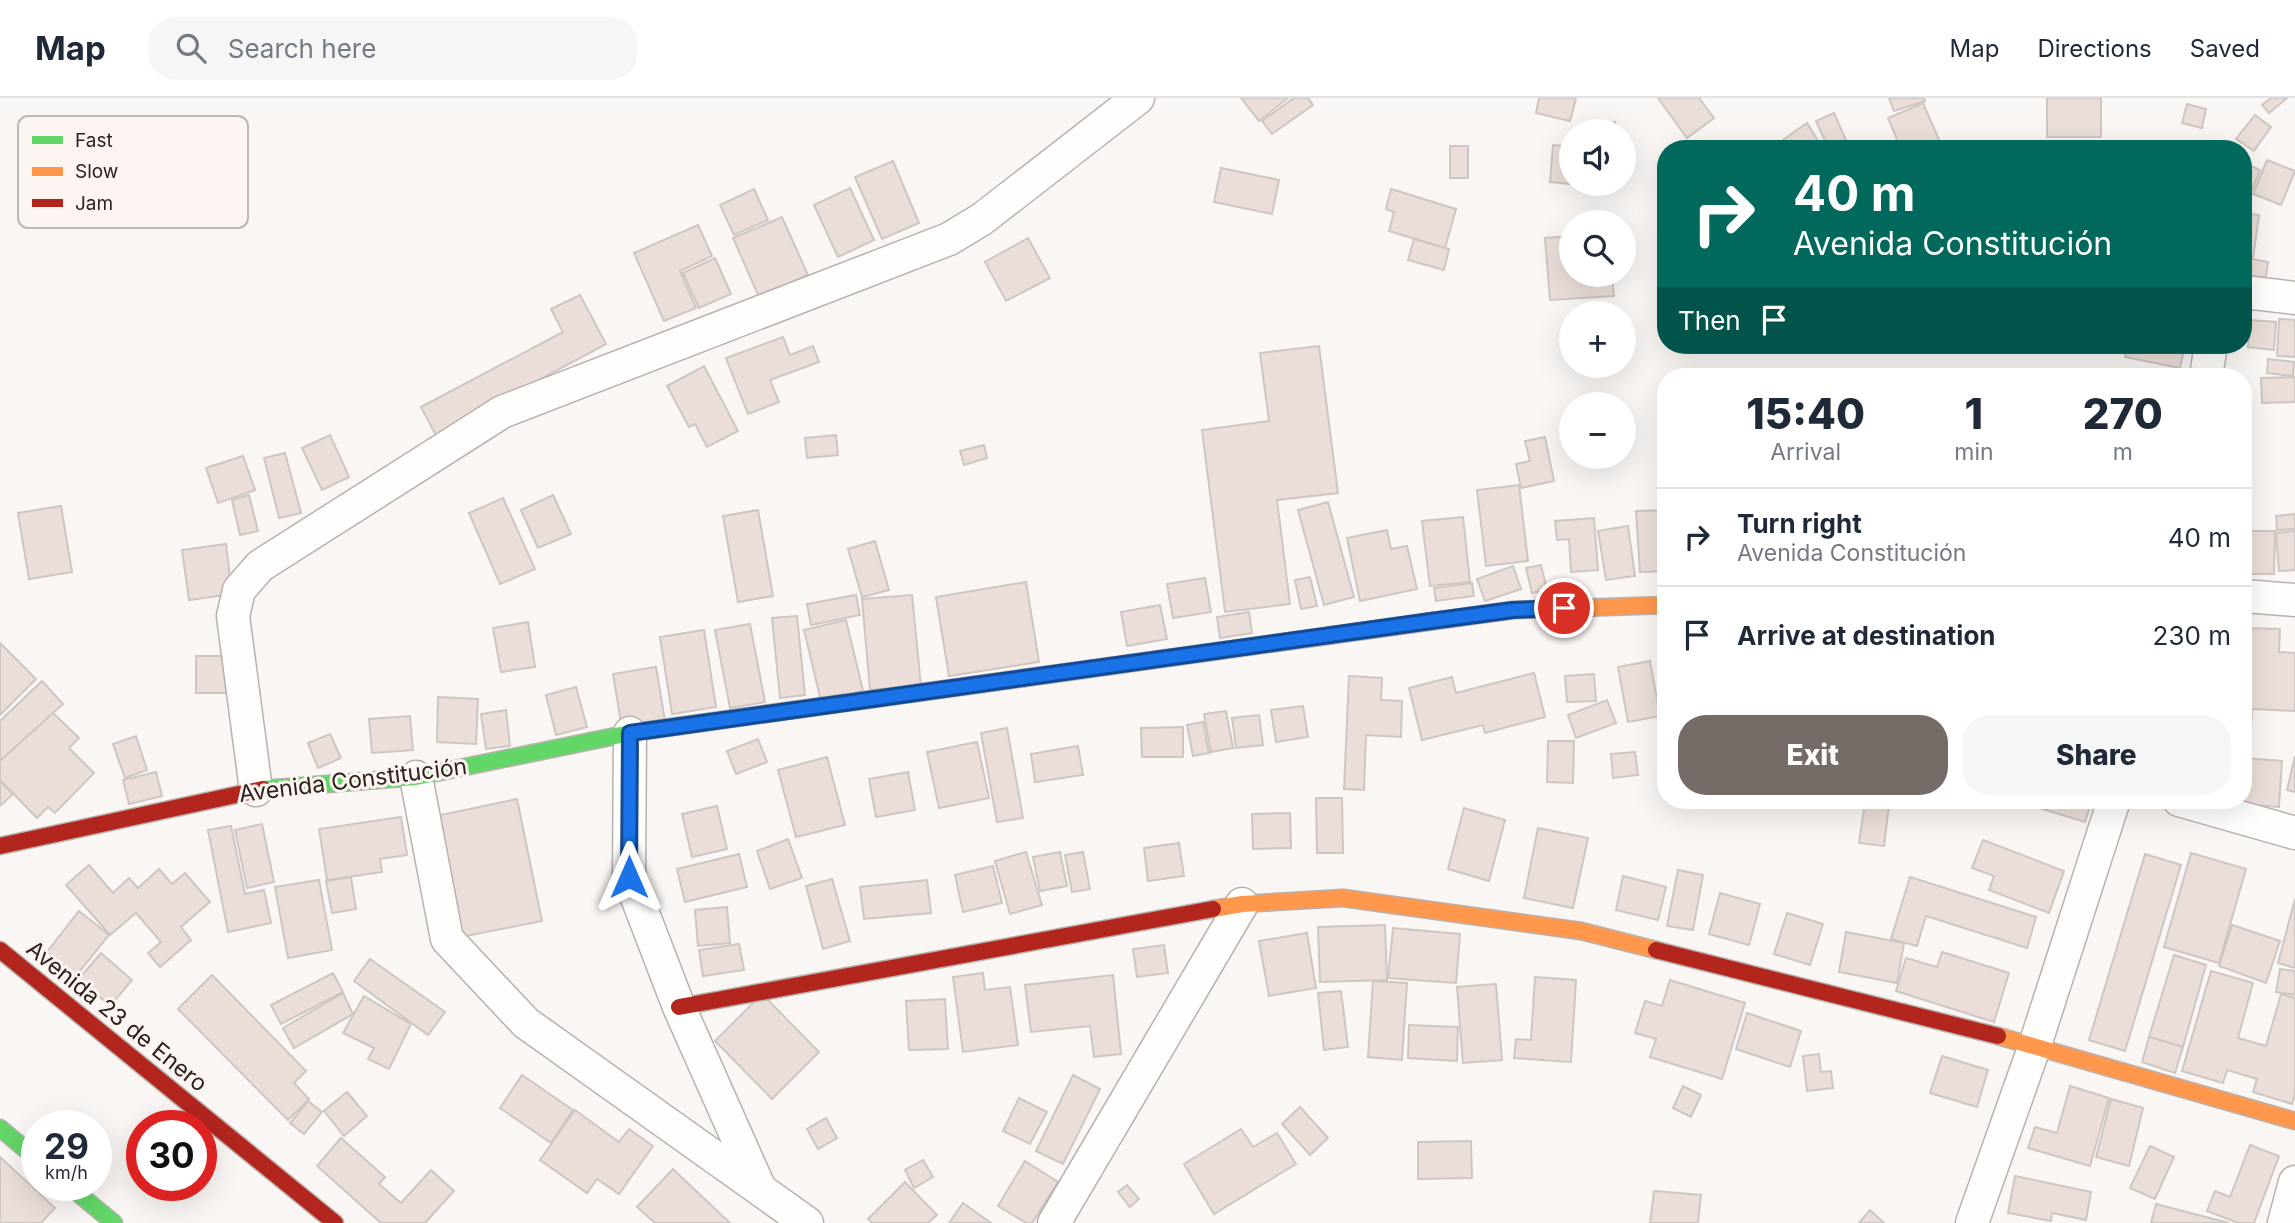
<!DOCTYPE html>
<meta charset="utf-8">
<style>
body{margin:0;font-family:Inter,sans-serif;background:#f6f6f7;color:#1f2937;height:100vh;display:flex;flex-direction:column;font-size:26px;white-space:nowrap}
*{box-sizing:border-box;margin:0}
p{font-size:23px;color:#747a83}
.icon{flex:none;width:38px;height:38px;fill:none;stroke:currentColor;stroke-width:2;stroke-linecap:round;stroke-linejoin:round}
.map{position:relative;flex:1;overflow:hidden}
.panel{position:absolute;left:1657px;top:270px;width:595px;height:441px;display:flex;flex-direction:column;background:#fff;border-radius:28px;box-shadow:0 7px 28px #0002}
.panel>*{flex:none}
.hud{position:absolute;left:1657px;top:42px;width:595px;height:214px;border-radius:28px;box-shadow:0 7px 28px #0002;background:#00695c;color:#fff;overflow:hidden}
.buttons{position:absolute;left:1559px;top:21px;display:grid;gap:14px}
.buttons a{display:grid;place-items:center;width:77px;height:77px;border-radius:50%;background:#fff;box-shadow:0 7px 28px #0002;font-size:35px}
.speed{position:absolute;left:21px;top:1012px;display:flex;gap:14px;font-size:35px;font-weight:700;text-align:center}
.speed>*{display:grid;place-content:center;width:91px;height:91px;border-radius:50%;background:#fff;box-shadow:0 7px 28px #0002;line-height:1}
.speed small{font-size:18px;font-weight:400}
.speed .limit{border:10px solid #d22;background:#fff;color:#111}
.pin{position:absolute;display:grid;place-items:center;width:60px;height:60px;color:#fff;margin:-30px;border:4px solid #fff;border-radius:50%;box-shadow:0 2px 7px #0007}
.me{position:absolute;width:77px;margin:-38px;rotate:0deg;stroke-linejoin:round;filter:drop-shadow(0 0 5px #0008)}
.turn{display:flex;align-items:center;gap:24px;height:147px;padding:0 21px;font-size:32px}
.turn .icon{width:91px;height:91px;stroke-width:2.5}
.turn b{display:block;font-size:49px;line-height:60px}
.then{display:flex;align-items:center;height:66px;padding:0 21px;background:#0003;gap:14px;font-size:26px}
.eta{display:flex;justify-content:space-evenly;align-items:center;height:119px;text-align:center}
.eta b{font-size:42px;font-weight:800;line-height:49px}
.cta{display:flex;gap:14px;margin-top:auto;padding:14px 21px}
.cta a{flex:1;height:80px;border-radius:28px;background:#756c68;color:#fff;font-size:28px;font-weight:800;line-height:80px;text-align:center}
.cta a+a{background:#f6f6f7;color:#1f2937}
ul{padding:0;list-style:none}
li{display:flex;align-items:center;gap:21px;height:98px;padding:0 21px;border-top:2px solid #e0e1e3}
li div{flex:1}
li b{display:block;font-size:26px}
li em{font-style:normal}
header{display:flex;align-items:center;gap:42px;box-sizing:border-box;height:98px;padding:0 35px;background:#fff;border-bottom:2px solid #e0e1e3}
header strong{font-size:33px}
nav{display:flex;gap:38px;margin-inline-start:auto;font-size:24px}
.search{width:490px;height:63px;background:#f6f6f7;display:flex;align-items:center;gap:18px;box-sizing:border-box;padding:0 24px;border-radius:28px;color:#747a83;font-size:26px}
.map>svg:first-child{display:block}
.building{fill:#ebded8;stroke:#cdc6c3;stroke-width:2}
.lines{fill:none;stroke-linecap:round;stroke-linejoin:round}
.street-casing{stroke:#b9b1ae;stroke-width:35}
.fast-casing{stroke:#b9b1ae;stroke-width:19}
.slow-casing{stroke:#b9b1ae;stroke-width:19}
.jam-casing{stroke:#b9b1ae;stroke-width:19}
.street{stroke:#fefefd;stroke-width:32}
.fast{stroke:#63d668;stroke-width:16}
.slow{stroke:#ff974d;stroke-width:16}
.jam{stroke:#b3261e;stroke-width:16}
.route-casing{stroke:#114b97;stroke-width:18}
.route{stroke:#1a73e8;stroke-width:12}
.labels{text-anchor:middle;stroke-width:6;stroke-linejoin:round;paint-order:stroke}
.street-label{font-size:23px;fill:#2d221d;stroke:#fcf5f2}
.key{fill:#fcf5f2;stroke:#beb6b2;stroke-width:2}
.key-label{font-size:19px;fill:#2d221d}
</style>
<header>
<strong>Map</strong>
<div class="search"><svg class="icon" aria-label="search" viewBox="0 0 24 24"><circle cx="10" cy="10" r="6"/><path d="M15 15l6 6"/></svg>Search here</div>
<nav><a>Map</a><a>Directions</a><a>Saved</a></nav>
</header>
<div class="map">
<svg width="2295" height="1125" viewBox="0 0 2295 1125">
<rect width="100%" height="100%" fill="#faf6f4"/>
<g class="building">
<path d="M1241 0H1288L1259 23Z"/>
<path d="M1294 0H1308L1313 7 1272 36 1262 23Z"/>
<path d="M1539 0H1576L1570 23 1536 15Z"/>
<path d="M1658 0H1699L1714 20 1687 40Z"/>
<path d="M1889 0H1924L1925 3 1894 13Z"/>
<rect x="2047" y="0" width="54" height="39"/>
<path d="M2271 0H2287L2269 15 2262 7Z"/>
<path d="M1923 5 1943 51H1901L1888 20Z"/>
<path d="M2187 6 2206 11 2202 30 2182 25Z"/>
<path d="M1834 15 1849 49 1845 51H1829L1816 23Z"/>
<path d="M2255 17 2271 29 2254 53 2236 41Z"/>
<path d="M1615 24 1617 33H1586V31Z"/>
<path d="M1807 25 1823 51H1770Z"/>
<path d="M1553 47 1572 49V86L1582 87 1550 84Z"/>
<rect x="1450" y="48" width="18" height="32"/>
<path d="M2267 62 2295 73 2281 107 2253 96Z"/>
<path d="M893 63 919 125 882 141 855 79Z"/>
<path d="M2244 65 2260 72 2250 97 2244 95Z"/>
<path d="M1221 70 1279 82 1272 116 1214 104Z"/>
<path d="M850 90 874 142 838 159 814 107Z"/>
<path d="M754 91 768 122 734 137 720 107Z"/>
<path d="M1391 91 1456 111 1445 150 1389 133 1394 114 1386 111Z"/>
<path d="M2244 115 2259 117 2253 161 2268 164 2265 185 2244 182Z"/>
<path d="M782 119 808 177 759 199 733 140Z"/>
<path d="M698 127 712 158 680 173 696 210 664 223 634 155Z"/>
<path d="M1572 138V177H1612L1614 198 1550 202 1545 140Z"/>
<path d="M1028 140 1050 180 1006 203 985 164Z"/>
<path d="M1414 141 1449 151 1444 172 1408 162Z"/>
<path d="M715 160 731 196 699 210 683 175Z"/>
<path d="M580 197 606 246 481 313 439 343 421 309 563 234 551 211Z"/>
<path d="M2279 221 2295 222V259L2277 258Z"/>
<path d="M2250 222 2276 224 2274 252 2248 249Z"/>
<path d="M783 239 790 257 813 248 819 264 770 282 779 304 748 316 726 260Z"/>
<path d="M2127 247H2185L2180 270 2125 259Z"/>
<path d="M1319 248 1338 395 1277 402 1290 506 1225 514 1202 332 1269 323 1260 255Z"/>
<path d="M2268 261 2294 264 2293 278 2267 275Z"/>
<path d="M704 268 738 333 707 349 695 326 689 329 667 288Z"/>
<path d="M2295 279V304L2262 305 2261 280Z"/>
<path d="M330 337 349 379 322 392 302 350Z"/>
<path d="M836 337 838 357 807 360 805 340Z"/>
<path d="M1545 339 1554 383 1521 390 1516 366 1530 363 1525 343Z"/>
<path d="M984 347 987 360 964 367 960 353Z"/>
<path d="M285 355 301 415 279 420 264 360Z"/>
<path d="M243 358 255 392 218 405 206 370Z"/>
<path d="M1519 387 1528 463 1486 468 1477 392Z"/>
<path d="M249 397 258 433 240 437 232 402Z"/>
<path d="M553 397 571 436 538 450 521 412Z"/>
<path d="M503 400 535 471 500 486 469 415Z"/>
<path d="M1328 404 1354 499 1324 507 1298 412Z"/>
<path d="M61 408 72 474 29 481 18 415Z"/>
<path d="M758 412 773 498 738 504 723 418Z"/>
<path d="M1666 412V473L1640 474 1636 413Z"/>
<path d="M2295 416V431L2277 432 2276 418Z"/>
<path d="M1463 419 1470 484 1430 488 1422 423Z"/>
<path d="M1594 420 1598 472 1571 474 1569 441 1557 442 1555 423Z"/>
<path d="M1628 428 1635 478 1606 482 1598 433Z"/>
<path d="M1387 432 1391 451 1407 448 1417 491 1360 503 1347 440Z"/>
<path d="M2244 433H2275L2274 476H2244Z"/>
<path d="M2295 433V472L2279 473 2276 435Z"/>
<path d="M875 443 889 492 862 499 848 451Z"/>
<path d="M226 446 232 496 189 502 182 452Z"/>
<path d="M1541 467 1547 492 1532 495 1526 470Z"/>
<path d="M1513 468 1521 491 1485 503 1477 481Z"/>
<path d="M1310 479 1317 508 1301 511 1295 482Z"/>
<path d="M1205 480 1211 514 1173 520 1167 486Z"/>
<path d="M1026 484 1039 564 949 578 936 499Z"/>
<path d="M1472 485 1474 498 1436 503 1434 490Z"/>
<path d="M856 497 860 517 811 527 807 506Z"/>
<path d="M912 497 921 588 870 592 862 501Z"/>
<path d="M1160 507 1167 541 1127 548 1121 514Z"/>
<path d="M1249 514 1252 535 1220 540 1217 519Z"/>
<path d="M797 518 805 597 780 600 772 520Z"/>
<path d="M846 522 863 593 821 603 804 532Z"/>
<path d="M528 524 535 569 501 574 493 530Z"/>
<path d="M750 526 765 604 730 610 715 532Z"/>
<path d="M2244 530 2280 531 2279 554 2295 555V613L2252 611 2251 634H2244Z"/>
<path d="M704 532 716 609 672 616 660 539Z"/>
<path d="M0 545 36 581 0 617Z"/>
<rect x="196" y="558" width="33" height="37"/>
<path d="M1650 563 1660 618 1628 624 1618 569Z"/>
<path d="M656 569 665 623 622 631 613 576Z"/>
<path d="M1534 575 1545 619 1485 635 1483 627 1422 642 1409 590 1452 579 1456 595Z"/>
<path d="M1594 576 1596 603 1567 604 1565 578Z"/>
<path d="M1349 578 1382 580 1381 602 1402 603 1401 639 1366 637 1364 692 1344 691Z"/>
<path d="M42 583 63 606 0 663V623Z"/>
<path d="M576 589 587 629 556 637 546 597Z"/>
<path d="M438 599 478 601 476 646 437 644Z"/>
<path d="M1607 602 1616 625 1576 640 1568 617Z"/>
<path d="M1303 608 1308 639 1276 644 1271 612Z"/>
<path d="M506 612 510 648 486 651 481 616Z"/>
<path d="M1226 613 1233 650 1211 654 1204 616Z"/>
<path d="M53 615 79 640 69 650 94 675 55 715 48 709 37 720 0 682V663Z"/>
<path d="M1259 617 1263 647 1236 650 1232 620Z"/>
<path d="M410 618 413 652 372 655 369 621Z"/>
<path d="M1203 624 1209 655 1193 658 1187 627Z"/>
<path d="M1183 629V659H1142L1141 630Z"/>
<path d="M1007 630 1023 720 997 724 981 635Z"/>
<path d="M330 636 341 660 318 670 308 645Z"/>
<path d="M136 638 147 672 125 680 113 646Z"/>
<path d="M758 641 767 664 736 676 727 653Z"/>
<path d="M1548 643H1574L1573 685 1547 684Z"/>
<path d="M977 644 989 700 939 710 927 654Z"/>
<path d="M1078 648 1083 677 1035 684 1031 656Z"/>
<path d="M1635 654 1638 677 1613 680 1611 656Z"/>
<path d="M2295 658V694L2287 692Z"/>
<path d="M827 659 845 727 796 739 778 672Z"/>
<path d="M2244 660 2282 663 2279 709 2207 704 2244 702Z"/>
<path d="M156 674 162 698 129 706 123 682Z"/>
<path d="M908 674 915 712 876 719 869 681Z"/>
<path d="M0 683 13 696 0 708Z"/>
<path d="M1316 700H1342L1343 755H1317Z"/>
<path d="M517 701 542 823 461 839 436 718Z"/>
<path d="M2032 702H2092L2085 724 2030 707Z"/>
<path d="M1865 704 1889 707 1884 748 1859 745Z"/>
<path d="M717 708 727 751 692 759 682 716Z"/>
<path d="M1464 710 1505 722 1489 783 1448 771Z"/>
<path d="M1290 715 1291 750 1253 751 1252 716Z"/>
<path d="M401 719 407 757 380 761 382 774 327 782 319 731Z"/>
<path d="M262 726 274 784 247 790 235 732Z"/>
<path d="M231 728 245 796 264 792 271 825 228 834 208 732Z"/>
<path d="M1538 730 1588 740 1573 810 1524 800Z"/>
<path d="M788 741 802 780 770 791 757 753Z"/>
<path d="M1983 742 2064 773 2049 815 1989 792 1994 778 1972 770Z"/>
<path d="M1179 745 1184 778 1148 783 1144 750Z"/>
<path d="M1026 754 1042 807 1010 816 995 763Z"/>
<path d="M1060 754 1067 788 1040 793 1033 759Z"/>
<path d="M1083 754 1090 791 1072 794 1065 757Z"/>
<path d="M2191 755 2246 771 2219 865 2164 849Z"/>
<path d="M739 756 747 789 685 804 677 771Z"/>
<path d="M2145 756 2181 767 2125 953 2089 942Z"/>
<path d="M89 767 113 795 129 780 138 790 159 771 172 786 185 775 210 804 181 829 191 842 160 869 148 855 161 844 136 815 110 837 66 787Z"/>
<path d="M993 768 1002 805 963 814 955 777Z"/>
<path d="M1678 772 1703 777 1693 832 1667 828Z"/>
<path d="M1623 778 1666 789 1658 822 1616 812Z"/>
<path d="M351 779 356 811 332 815 326 783Z"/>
<path d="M1910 779 2036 819 2027 850 1926 818 1917 848 1891 841Z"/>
<path d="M832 781 850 843 823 851 806 788Z"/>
<path d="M319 782 332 852 288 860 275 789Z"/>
<path d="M927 782 931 815 864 821 860 789Z"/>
<path d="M1720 795 1760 806 1749 847 1709 836Z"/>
<path d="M2295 801V870L2278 865Z"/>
<path d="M727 809 730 845 698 848 695 812Z"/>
<path d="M79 813 109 837 76 878 47 854Z"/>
<path d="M1787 815 1823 826 1810 867 1774 856Z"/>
<path d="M1385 827 1387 882 1320 884 1318 829Z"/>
<path d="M2232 827 2280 843 2266 885 2219 868Z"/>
<path d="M1393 830 1460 836 1456 885 1388 880Z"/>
<path d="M1846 834 1904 845 1897 885 1839 874Z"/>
<path d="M1307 835 1316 890 1269 898 1259 843Z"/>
<path d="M739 846 744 872 703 878 699 852Z"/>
<path d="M1164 847 1168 875 1137 879 1133 851Z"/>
<path d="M1942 854 2009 875 1994 924 1896 893 1906 860 1937 869Z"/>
<path d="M101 855 132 882 110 908 79 881Z"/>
<path d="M2174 857 2206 867 2183 949 2149 939Z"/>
<path d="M370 861 445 914 428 937 354 883Z"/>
<path d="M2280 871 2295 873V897L2276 894Z"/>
<path d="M2211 873 2253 885 2238 940 2266 948 2281 896 2295 900V997L2292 1006 2253 994 2257 981 2227 972 2223 985 2182 973Z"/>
<path d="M333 875 343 894 281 926 271 907Z"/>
<path d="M983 875 985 892 1010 889 1018 947 963 954 953 879Z"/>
<path d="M212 877 306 973 294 985 309 1001 288 1022 178 911Z"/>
<path d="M1113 877 1121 956 1094 959 1090 928 1031 934 1025 887Z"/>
<path d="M1535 879 1576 882 1571 964 1514 960 1516 941 1531 942Z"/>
<path d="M1670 882 1745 905 1722 981 1650 959 1656 941 1635 935 1645 903 1662 908Z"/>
<path d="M1373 883 1407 885 1402 962 1368 959Z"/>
<path d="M1496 886 1502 962 1463 965 1457 889Z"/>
<path d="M1341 893 1348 949 1324 952 1318 895Z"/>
<path d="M343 895 353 916 294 950 283 930Z"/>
<path d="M762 896 819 954 772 1001 715 943Z"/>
<path d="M364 898 411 926 389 971 368 961 374 950 343 935Z"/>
<path d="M945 901 948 951 909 952 906 903Z"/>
<path d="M1747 915 1801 933 1790 969 1736 951Z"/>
<path d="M1409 927 1458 929 1457 963 1408 960Z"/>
<path d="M2149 939 2183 949 2175 975 2142 964Z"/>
<path d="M1819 956 1821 974 1831 973 1833 990 1807 993 1803 958Z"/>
<path d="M1942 958 1988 972 1977 1009 1930 995Z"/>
<path d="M522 977 573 1012 551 1045 500 1010Z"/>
<path d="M1073 977 1100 991 1063 1066 1036 1053Z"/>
<path d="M1683 988 1701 997 1691 1019 1673 1010Z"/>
<path d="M2070 988 2109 1000 2090 1068 2028 1050 2035 1029 2057 1035Z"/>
<path d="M347 994 367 1018 344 1038 324 1013Z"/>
<path d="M1019 1000 1047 1014 1030 1046 1003 1033Z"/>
<path d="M2111 1001 2143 1010 2129 1068 2096 1059Z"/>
<path d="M308 1003 322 1014 304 1036 290 1025Z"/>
<path d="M1300 1009 1328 1040 1310 1057 1282 1026Z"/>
<path d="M575 1012 619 1044 629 1031 653 1048 619 1096 597 1081 587 1095 540 1062Z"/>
<path d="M826 1020 837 1040 818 1051 807 1031Z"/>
<path d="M1241 1031 1253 1049 1277 1035 1296 1066 1214 1116 1184 1066Z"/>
<path d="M341 1040 385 1079 379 1086 401 1105 431 1072 454 1093 425 1125H381L317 1068Z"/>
<path d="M1471 1043 1472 1080 1418 1081V1044Z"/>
<path d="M2250 1047 2279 1058 2254 1125H2238L2207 1113 2215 1093 2230 1099Z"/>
<path d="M2150 1048 2174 1059 2155 1101 2130 1090Z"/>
<path d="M0 1059 55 1110 41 1125H0Z"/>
<path d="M923 1062 933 1079 914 1090 905 1072Z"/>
<path d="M1025 1063 1058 1084 1032 1125H1026L998 1108Z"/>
<path d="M673 1071 730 1125H655L637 1109Z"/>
<path d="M2015 1078 2091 1094 2086 1122 2052 1115 2051 1123 2008 1115Z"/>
<path d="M905 1084 937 1117 928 1125H872L868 1121Z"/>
<path d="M1127 1087 1139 1101 1130 1109 1118 1094Z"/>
<path d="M1654 1093 1701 1097 1698 1125H1650Z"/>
<path d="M963 1105 991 1125H949Z"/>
<path d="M2156 1106 2229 1125H2151Z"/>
<path d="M1870 1112 1884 1125H1859Z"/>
</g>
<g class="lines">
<defs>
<g id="street">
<path d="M2244 194 2295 200"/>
<path d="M2206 278 2211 247"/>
<path d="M2244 498 2295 502"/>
<path d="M630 635 629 779 679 909 760 1091"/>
<path d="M416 679 447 841 526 925 807 1125"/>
<path d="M256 692 233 518 239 492 260 468 502 314 949 141 982 121 1138 0"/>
<path d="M2179 702 2295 735"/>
<path d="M1054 1125 1242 806"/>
<path d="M1972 1125 2035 947 2114 702"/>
<path d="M2284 1125 2295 1084"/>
</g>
<g id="fast">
<path d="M1024 580 1513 512 1548 511"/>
<path d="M263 691 416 679 630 635 679 628"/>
<path d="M0 1030 37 1061"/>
<path d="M68 1087 114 1125"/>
</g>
<g id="slow">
<path d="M1548 511 1666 507"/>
<path d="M1213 811 1242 806 1343 800 1581 833 1656 852"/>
<path d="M1998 938 2295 1023"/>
</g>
<g id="jam">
<path d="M679 628 1024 580"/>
<path d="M0 748 263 691"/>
<path d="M0 852 335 1125"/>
<path d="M1656 852 1998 938"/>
<path d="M679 909 1213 811"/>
</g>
</defs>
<use href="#street" class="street-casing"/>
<use href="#fast" class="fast-casing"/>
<use href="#slow" class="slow-casing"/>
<use href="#jam" class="jam-casing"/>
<use href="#street" class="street"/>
<use href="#fast" class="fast"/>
<use href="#slow" class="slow"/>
<use href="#jam" class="jam"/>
</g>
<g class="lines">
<defs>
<path id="route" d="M629 779 630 635 1431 523 1513 512 1564 510"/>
</defs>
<use href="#route" class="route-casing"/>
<use href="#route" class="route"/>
</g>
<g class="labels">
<g class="street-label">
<text transform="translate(353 682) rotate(-7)" y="8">Avenida Constitución</text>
<text transform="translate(117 918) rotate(39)" y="8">Avenida 23 de Enero</text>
</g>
</g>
<rect x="18" y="18" width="230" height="112" rx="10" class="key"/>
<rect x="32" y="38" width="31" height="8" fill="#63d668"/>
<rect x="32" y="69" width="31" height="9" fill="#ff974d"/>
<rect x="32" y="101" width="31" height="8" fill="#b3261e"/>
<g class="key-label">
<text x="75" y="49">Fast</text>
<text x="75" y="80">Slow</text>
<text x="75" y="112">Jam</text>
</g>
</svg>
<div class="buttons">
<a><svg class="icon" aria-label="sound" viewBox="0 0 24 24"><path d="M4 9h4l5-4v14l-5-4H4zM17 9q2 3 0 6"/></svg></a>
<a><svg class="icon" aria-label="search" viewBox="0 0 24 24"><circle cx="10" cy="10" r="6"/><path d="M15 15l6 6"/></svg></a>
<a>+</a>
<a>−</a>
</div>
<div class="speed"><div>29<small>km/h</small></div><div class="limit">30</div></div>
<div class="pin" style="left:1564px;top:510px;background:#d93025"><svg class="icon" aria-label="arrive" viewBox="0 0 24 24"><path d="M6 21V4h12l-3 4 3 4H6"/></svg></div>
<svg class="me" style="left:629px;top:779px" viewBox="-20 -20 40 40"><path d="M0-17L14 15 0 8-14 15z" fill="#1a73e8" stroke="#fff" stroke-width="4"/></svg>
<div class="hud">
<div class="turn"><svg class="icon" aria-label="right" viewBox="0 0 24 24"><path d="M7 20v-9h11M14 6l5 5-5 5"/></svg><div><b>40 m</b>Avenida Constitución</div></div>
<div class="then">Then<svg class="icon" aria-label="arrive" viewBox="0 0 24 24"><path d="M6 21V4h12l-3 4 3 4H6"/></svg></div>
</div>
<section class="panel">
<div class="eta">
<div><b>15:40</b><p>Arrival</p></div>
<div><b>1</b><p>min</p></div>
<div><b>270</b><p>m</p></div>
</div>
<ul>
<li><svg class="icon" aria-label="right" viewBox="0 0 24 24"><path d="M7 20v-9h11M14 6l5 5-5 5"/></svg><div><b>Turn right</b><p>Avenida Constitución</p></div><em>40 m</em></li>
<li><svg class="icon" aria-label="arrive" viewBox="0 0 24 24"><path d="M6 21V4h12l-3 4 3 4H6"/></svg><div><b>Arrive at destination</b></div><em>230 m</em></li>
</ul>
<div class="cta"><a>Exit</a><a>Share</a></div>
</section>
</div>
